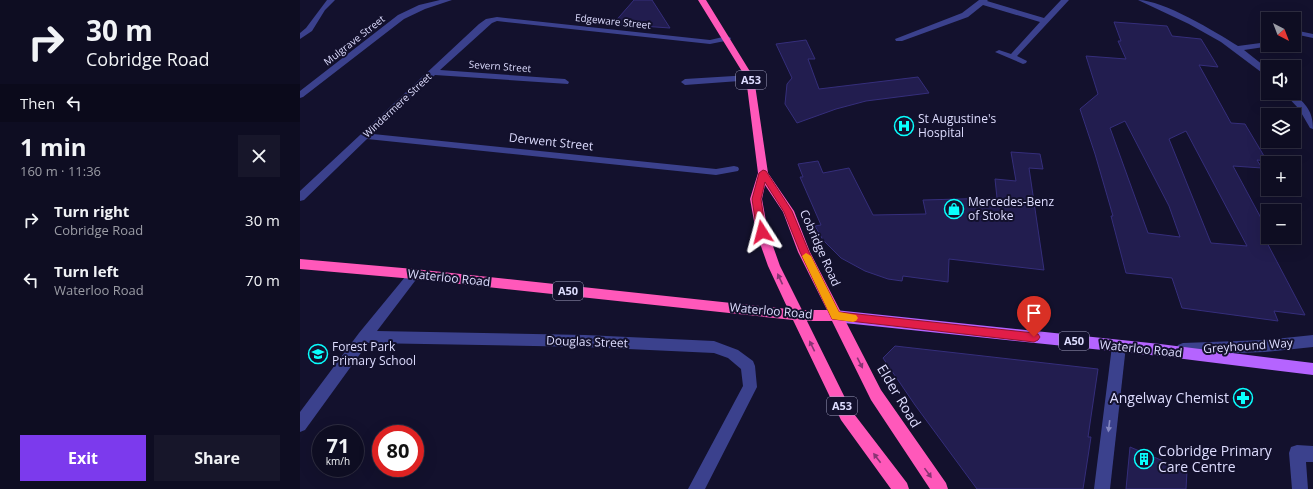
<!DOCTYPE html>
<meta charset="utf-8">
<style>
body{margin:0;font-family:"Open Sans",sans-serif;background:#17162a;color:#f1f3f6;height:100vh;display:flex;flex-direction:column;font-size:15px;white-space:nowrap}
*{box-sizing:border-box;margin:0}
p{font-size:13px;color:#9b9ca5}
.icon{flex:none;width:22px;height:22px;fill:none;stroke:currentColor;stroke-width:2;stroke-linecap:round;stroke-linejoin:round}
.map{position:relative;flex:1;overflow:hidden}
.details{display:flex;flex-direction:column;background:#0e0d22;width:300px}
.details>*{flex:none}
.hud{background:#0e0d22;color:#f1f3f6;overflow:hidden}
.needle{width:26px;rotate:138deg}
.buttons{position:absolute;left:961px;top:12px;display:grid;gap:8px}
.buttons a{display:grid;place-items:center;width:40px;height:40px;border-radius:0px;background:#0e0d22;box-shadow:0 4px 16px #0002,0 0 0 1px #2e2d40;font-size:20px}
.speed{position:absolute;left:12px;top:425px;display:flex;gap:8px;font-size:20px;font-weight:700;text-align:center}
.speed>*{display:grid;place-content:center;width:52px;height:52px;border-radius:50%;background:#0e0d22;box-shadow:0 4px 16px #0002,0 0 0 1px #2e2d40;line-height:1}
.speed small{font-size:10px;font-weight:400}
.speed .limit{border:6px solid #d22;background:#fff;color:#111}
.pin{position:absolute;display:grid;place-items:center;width:34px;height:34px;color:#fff;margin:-41px -17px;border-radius:50% 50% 50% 0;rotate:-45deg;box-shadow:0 0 4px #0007}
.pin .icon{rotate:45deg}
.me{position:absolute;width:44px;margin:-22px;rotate:351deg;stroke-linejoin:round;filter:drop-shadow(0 0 3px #0008)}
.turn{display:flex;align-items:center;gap:14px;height:84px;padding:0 20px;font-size:18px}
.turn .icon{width:52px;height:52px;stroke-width:2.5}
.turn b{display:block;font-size:28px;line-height:34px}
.then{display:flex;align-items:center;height:38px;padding:0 20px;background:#0003;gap:8px;font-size:15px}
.round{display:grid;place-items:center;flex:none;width:42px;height:42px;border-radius:0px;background:#17162a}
.headline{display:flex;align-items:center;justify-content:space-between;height:68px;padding:0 20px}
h1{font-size:24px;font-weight:700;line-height:30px}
.button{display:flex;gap:8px;margin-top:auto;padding:8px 20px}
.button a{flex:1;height:46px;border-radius:0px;background:#7c3aed;color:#fff;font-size:16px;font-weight:700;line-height:46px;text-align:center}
.button a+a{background:#17162a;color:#f1f3f6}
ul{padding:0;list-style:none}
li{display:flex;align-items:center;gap:12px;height:60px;padding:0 20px}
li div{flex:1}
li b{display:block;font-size:15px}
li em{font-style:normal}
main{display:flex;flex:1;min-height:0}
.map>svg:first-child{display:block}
.building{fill:#221d4f;stroke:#352e7b;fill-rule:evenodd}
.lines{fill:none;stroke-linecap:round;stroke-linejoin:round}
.street{fill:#3b418d;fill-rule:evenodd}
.primary{fill:#b564ff;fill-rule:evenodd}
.highway{fill:#ff58ba;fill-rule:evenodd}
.oneway{fill:#893474}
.oneway2{fill:#8487c0}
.route{fill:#e11d48;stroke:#92132f}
.slow{fill:#f59e0b}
.labels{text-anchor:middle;stroke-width:4;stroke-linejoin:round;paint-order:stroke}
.far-street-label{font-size:10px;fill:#deddff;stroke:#13112d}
.shield{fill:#13112d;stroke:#a1a0c0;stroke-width:1}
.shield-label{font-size:11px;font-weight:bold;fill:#deddff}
.poi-label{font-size:12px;fill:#deddff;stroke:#13112d;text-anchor:start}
.street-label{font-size:12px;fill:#deddff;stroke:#13112d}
.near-street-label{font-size:14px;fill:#deddff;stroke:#13112d}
.near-poi-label{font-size:14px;fill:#deddff;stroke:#13112d;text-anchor:end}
</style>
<main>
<section class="details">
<div class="hud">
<div class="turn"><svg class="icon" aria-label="right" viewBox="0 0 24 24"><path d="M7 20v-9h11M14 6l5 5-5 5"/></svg><div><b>30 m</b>Cobridge Road</div></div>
<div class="then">Then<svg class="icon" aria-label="left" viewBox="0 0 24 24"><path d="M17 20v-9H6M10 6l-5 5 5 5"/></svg></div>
</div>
<div class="headline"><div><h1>1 min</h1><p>160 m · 11:36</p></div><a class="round"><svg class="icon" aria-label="close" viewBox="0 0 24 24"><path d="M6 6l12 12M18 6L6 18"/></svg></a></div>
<ul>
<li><svg class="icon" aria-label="right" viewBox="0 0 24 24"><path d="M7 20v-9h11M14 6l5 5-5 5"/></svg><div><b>Turn right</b><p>Cobridge Road</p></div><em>30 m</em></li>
<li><svg class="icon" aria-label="left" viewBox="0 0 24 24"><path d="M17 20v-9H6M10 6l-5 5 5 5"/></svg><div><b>Turn left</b><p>Waterloo Road</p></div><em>70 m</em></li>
</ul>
<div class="button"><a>Exit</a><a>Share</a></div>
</section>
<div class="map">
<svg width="1013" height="489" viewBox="0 0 1013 489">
<rect width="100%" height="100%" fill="#13112d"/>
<g class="building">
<path d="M334 0H352L370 28 313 24Z"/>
<path d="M814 22 867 26 872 36 901 39 918 67 899 65 931 123 945 124 967 161 957 160 962 168 933 166 968 231V237H971L973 240 965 239 1005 315 974 311 978 321 882 308 872 278 826 273 811 216H813L795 154 780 109 798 94 786 56 826 59 818 41H821ZM825 121 869 206 880 237 848 233 810 128ZM886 131 947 246 911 243 869 139Z"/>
<path d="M506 40 515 59H508L519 89 618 77 629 93 566 101 536 109 497 123 485 104 487 84 492 78 476 44Z"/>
<path d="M711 152 740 154 743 169 729 168 744 270 649 259 648 282 603 276 602 281 588 279 565 271 541 258 523 240 515 226 521 225 500 177H503L498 164 518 161 523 173 549 168 573 215 626 214 623 200 697 198 695 179 716 181Z"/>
<path d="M595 346 798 369 788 437H791L783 489H677L615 405 583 358Z"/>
<path d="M830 447 887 471 886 489H826Z"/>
</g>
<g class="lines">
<g class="street">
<path d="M27 0H35L25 10 12 31 0 39V33L6 28Z"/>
<path d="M140 0H152L125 9 104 19 3 97 0 98V91L98 15 119 5Z"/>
<path d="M679 0H688L687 1 744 18 761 0H769L717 56 727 61 726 63 723 64 695 52 699 50 711 54 740 22 683 5 668 17 602 41H596L595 39 662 13Z"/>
<path d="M838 0C863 0 916 32 938 46L968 42V45L971 46 944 50 968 69V76L965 75 921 42 889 24Z"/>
<path d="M197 17 410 40 427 36 431 38 430 40 410 44 197 21 192 23 140 70 265 79 269 82 268 84 135 75 73 134 416 169 434 166 438 167 439 169 438 171 416 175 67 139 4 200 0 201V191L179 24 186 19Z"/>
<path d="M994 30 1013 34V38L994 34Z"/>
<path d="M450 75 454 78 453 80 385 85 381 82 385 79Z"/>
<path d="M984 93H994C1006 105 1013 111 1013 129L1010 128 999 109Z"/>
<path d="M114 269 118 271 120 274 118 277 77 331 285 335 414 341 438 350 453 361 455 366 457 387 405 489H388L443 386 441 369 428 358 414 353 285 347 68 343 5 430 0 432V412L59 333 110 271Z"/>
<path d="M1013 335V347L965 352 883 355 878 353 876 349 878 345 883 343 965 340Z"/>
<path d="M819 340 824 342 826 346 810 489H794L812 346 814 342Z"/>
<path d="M997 445 1013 446V462H1006L1008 489H992L989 453 991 447Z"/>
</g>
<path class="primary" d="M535 310 860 344 1013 363V375L860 356 535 322 530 320 528 316 530 312Z"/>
<path class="highway" d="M398 0H406L454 78 468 173 494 211 510 252 581 390 646 483 648 489H630L571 400 532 321H507L551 410 607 483 609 489H591L541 420 493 320 114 279 0 269V259L114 269 488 309 468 266 456 232 450 199 458 173 446 78ZM465 185 483 212 498 252 527 310H502L480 266 468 232 462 199Z"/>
</g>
<defs><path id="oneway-solid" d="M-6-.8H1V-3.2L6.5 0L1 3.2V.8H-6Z"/></defs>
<g class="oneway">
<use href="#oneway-solid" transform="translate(480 279) rotate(-115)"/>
<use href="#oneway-solid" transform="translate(512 346) rotate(-116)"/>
<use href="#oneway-solid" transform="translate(560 363) rotate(63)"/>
<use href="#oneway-solid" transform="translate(577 458) rotate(-127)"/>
<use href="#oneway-solid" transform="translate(628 473) rotate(54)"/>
</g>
<use class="oneway2" href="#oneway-solid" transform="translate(809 426) rotate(97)"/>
<path class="route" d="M463 170 466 171 492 211 509 252 539 312 734 333 738 334 740 337 738 340 734 342 532 319 500 252 484 212 465 182 461 199 466 232 462 235 457 232 452 199 459 173Z"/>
<path class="slow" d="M506 253 511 256 539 312 556 315 558 318 556 321 553 322 532 319 502 256Z"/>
<defs>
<symbol id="hospital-ring" viewBox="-11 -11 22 22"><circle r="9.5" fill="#13112d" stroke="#09fffe" stroke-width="1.5"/><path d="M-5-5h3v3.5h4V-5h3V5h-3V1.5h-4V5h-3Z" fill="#09fffe"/></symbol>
<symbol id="shop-ring" viewBox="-11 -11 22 22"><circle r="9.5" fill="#13112d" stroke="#09fffe" stroke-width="1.5"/><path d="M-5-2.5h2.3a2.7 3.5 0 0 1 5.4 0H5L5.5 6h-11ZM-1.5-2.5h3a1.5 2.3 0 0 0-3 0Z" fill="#09fffe"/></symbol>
<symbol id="school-ring" viewBox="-11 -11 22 22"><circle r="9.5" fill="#13112d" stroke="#09fffe" stroke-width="1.5"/><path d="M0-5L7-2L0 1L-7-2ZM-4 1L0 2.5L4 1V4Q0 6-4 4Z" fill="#09fffe"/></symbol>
<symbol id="pharmacy-ring" viewBox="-11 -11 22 22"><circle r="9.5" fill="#13112d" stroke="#09fffe" stroke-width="1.5"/><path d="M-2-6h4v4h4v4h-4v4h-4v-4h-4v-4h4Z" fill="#09fffe"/></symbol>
<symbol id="building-ring" viewBox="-11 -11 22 22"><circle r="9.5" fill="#13112d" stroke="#09fffe" stroke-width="1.5"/><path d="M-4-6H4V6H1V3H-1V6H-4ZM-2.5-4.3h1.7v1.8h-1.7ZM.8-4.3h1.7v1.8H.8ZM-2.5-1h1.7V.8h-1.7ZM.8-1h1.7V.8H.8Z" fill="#09fffe"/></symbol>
</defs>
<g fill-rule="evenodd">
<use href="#hospital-ring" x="593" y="115" width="22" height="22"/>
<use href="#shop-ring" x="643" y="198" width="22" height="22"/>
<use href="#school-ring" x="7" y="343" width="22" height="22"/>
<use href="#pharmacy-ring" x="932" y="387" width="22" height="22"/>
<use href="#building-ring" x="833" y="448" width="22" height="22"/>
</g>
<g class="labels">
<g class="far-street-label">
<text transform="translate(313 21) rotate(6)" y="4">Edgeware Street</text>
<text transform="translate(54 40) rotate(-38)" y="4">Mulgrave Street</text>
<text transform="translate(200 66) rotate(4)" y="4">Severn Street</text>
<text transform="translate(97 105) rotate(-43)" y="4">Windermere Street</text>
</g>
<g class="shield">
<rect x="436" y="71" width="30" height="18" rx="3"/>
<rect x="253" y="282" width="30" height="18" rx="3"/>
<rect x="759" y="332" width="30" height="18" rx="3"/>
<rect x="527" y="397" width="30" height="18" rx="3"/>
</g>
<g class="shield-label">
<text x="451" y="84">A53</text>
<text x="268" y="295">A50</text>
<text x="774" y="345">A50</text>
<text x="542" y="410">A53</text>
</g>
<g class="poi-label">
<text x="618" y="123">St Augustine's<tspan x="618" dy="14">Hospital</tspan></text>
<text x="668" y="206">Mercedes-Benz<tspan x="668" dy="14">of Stoke</tspan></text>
<text x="32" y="351">Forest Park<tspan x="32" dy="14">Primary School</tspan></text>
</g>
<g class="street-label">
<text transform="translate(251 142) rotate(6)" y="4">Derwent Street</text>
<text transform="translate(520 248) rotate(66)" y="4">Cobridge Road</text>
<text transform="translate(149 278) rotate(6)" y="4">Waterloo Road</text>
<text transform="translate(471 311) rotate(5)" y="4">Waterloo Road</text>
<text transform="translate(287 342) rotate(2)" y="4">Douglas Street</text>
<text transform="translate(948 346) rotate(-4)" y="4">Greyhound Way</text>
<text transform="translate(841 349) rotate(6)" y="4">Waterloo Road</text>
</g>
<g class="near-street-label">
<text transform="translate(599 396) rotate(59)" y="5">Elder Road</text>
</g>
<g class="near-poi-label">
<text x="929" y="403">Angelway Chemist</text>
<text x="858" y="456" text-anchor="start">Cobridge Primary<tspan x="858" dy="16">Care Centre</tspan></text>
</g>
</g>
</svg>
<div class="buttons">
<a><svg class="needle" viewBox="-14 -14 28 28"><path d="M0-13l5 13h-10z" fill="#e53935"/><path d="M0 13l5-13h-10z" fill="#9b9ca5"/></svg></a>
<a><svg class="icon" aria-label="sound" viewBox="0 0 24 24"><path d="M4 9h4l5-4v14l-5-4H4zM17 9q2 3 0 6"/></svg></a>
<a><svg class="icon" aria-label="layers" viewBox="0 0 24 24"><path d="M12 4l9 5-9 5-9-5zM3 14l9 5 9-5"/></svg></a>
<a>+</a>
<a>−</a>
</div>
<div class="speed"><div>71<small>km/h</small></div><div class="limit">80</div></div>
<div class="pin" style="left:734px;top:337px;background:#d93025"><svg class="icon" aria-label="arrive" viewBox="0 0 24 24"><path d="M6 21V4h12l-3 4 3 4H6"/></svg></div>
<svg class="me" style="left:462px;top:232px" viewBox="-20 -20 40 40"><path d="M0-17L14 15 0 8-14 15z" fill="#e11d48" stroke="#fff" stroke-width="4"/></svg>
</div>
</main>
